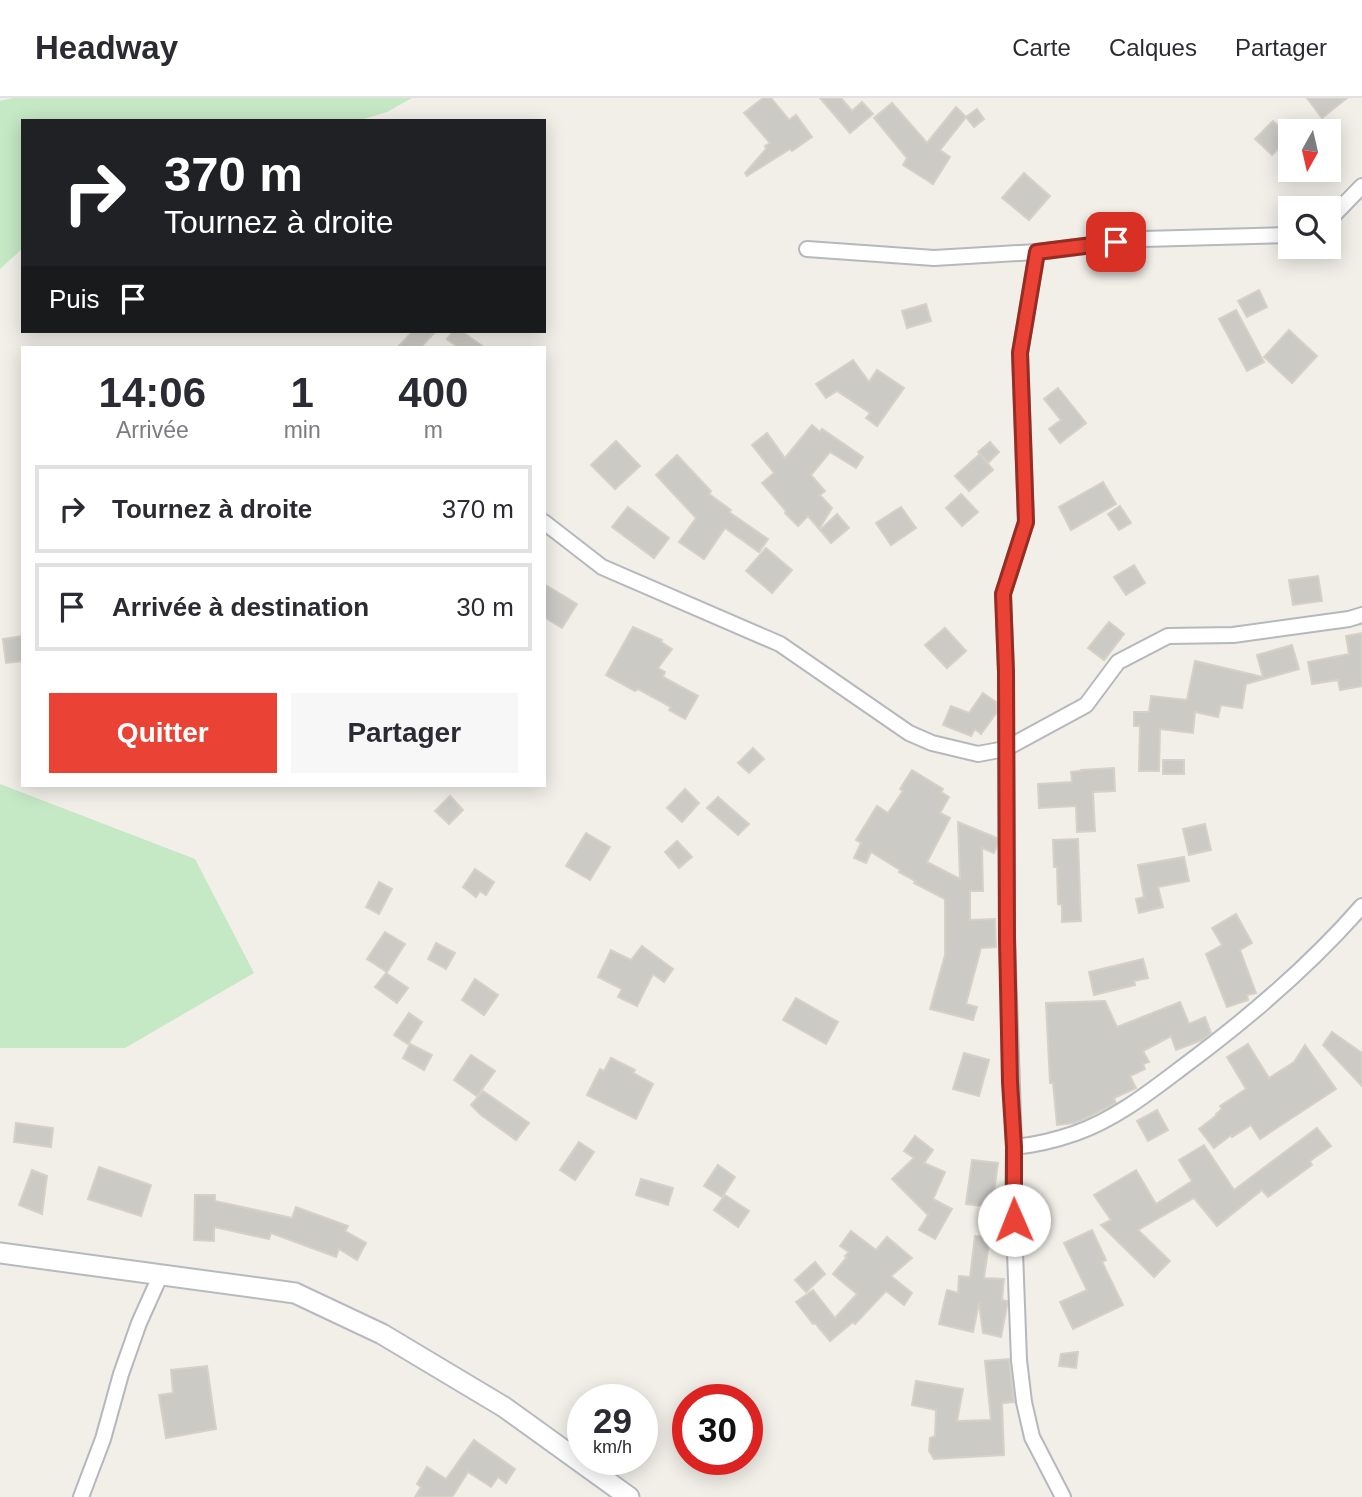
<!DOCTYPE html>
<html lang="fr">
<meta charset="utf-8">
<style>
body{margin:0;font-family:Helvetica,sans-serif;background:#f7f7f7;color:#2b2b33;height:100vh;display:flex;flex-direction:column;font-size:26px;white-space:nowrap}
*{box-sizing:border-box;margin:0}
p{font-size:23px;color:#7c7c81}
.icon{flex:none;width:38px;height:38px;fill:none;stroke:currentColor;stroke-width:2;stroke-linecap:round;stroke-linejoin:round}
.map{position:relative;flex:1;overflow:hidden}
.side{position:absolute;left:21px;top:248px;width:525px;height:441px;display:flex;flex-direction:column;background:#fff;border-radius:0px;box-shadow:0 4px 18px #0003}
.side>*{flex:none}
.banner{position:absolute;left:21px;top:21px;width:525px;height:214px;border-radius:0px;box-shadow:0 4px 18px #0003;background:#202124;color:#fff;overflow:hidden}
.needle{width:46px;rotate:188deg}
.tools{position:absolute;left:1278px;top:21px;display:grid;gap:14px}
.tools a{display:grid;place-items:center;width:63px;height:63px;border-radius:0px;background:#fff;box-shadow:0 4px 18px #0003;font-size:35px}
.speed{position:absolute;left:567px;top:1286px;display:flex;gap:14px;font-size:35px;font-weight:700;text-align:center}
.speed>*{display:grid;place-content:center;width:91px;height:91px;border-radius:50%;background:#fff;box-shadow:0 4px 18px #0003;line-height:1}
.speed small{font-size:18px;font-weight:400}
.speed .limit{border:10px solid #d22;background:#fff;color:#111}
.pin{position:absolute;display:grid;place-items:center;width:60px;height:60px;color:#fff;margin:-30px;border-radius:14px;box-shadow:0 4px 10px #0006}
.me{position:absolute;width:77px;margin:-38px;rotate:359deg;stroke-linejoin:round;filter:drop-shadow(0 0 5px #0008)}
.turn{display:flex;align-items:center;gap:24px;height:147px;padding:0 28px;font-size:32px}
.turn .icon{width:91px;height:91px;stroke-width:2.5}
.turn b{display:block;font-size:49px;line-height:60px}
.then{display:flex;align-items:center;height:66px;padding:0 28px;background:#0003;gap:14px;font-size:26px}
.eta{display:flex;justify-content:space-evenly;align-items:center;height:119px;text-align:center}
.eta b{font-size:42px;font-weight:700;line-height:49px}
.cta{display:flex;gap:14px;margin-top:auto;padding:14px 28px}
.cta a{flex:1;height:80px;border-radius:0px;background:#ea4335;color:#fff;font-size:28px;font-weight:700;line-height:80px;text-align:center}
.cta a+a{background:#f7f7f7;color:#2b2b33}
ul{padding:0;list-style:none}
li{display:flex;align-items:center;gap:21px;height:88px;margin:0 14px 10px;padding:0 14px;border:4px solid #e1e1e2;border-radius:0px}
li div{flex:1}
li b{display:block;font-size:26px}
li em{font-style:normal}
header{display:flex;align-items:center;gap:42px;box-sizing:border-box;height:98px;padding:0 35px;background:#fff;border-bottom:2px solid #e1e1e2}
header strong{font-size:33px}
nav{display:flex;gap:38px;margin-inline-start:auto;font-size:24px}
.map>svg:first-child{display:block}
.green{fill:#c5e8c5}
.building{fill:#cccac5;stroke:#d6d1c6;stroke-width:2}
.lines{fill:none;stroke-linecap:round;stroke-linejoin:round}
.street-casing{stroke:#b5b8bc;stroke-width:18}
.secondary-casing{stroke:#b6babf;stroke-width:23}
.street{stroke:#fff;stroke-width:14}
.secondary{stroke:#fff;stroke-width:19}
.route-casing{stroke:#982c22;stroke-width:18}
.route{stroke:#ea4335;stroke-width:12}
</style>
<header>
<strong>Headway</strong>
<nav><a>Carte</a><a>Calques</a><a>Partager</a></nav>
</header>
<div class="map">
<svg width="1362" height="1399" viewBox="0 0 1362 1399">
<rect width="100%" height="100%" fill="#f1efe8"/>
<g class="green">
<path d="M13 0H412L387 14 357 23H23V150L0 171V3Z"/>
<path d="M0 686 195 761 254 875 125 950H0Z"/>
</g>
<g class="building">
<path d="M763 0H771L789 22 796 17 812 39 792 53 790 51 747 78 745 75 766 51 765 48 770 45 744 15Z"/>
<path d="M820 0H841L852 13 862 4 873 16 850 35Z"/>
<path d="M1307 0H1347L1322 20Z"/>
<path d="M892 5 927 45 956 9 966 19 940 52 950 59 933 86 903 67 907 60 874 20Z"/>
<path d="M977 11 984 21 974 29 966 19Z"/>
<path d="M1273 23 1290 38 1272 57 1255 41Z"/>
<path d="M1024 75 1050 98 1029 122 1002 100Z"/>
<path d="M1259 192 1267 209 1247 219 1238 203Z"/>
<path d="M926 206 931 223 907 230 902 213Z"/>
<path d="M1236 212 1264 264 1247 273 1219 221Z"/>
<path d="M1289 232 1317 258 1292 285 1264 259Z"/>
<path d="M413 233H436L420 250H397Z"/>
<path d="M453 233H461L485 250H459L447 241Z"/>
<path d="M853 262 869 284 877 272 904 290 877 328 866 320 870 315 837 293 826 300 816 286Z"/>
<path d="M1058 290 1086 325 1060 345 1049 331 1061 322 1044 301Z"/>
<path d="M812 327 820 334 822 331 863 359 856 370 830 354 811 377 825 393 820 397 832 410 819 431 808 418 798 428 785 415 786 413 762 385 774 375 752 347 767 335 785 360Z"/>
<path d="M616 343 640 368 615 391 591 367Z"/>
<path d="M990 344 999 354 988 365 978 354Z"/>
<path d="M980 356 993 372 969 393 955 378Z"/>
<path d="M677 357 711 393 709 396 731 412 729 414 768 441 759 454 725 430 704 461 679 444 696 420 656 377Z"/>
<path d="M1103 384 1116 406 1071 432 1059 409Z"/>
<path d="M961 396 978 414 962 428 946 410Z"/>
<path d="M1120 408 1131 425 1119 432 1108 416Z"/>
<path d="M628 409 669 440 654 460 612 429Z"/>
<path d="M901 409 916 430 891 447 876 425Z"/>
<path d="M837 416 849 430 831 445 820 432Z"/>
<path d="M766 450 792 472 772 495 746 473Z"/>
<path d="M1134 467 1145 485 1126 497 1114 479Z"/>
<path d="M1318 478 1322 503 1293 507 1289 482Z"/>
<path d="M544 486 577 506 562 530 544 519Z"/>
<path d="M1109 524 1124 536 1104 562 1088 550Z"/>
<path d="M633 529 662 542 661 544 672 551 658 570 665 574 663 579 698 598 685 621 669 612 671 609 638 591 635 593 606 577Z"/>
<path d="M945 530 966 553 947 570 925 547Z"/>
<path d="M1362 535V588L1340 592 1338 582 1312 586 1308 564 1349 556 1346 538Z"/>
<path d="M23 538V563L6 565 3 541Z"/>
<path d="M1292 547 1299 571 1246 586 1242 610 1221 607 1218 619 1195 614 1193 635 1160 631 1159 673H1139L1140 628H1134V614H1149L1151 598 1187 602 1195 563 1263 579 1257 557Z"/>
<path d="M983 595 996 604 997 614 981 636 975 631 971 638 943 627 951 608 969 615Z"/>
<path d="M753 650 764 661 749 675 738 665Z"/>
<rect x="1163" y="662" width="21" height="14"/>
<path d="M1114 670 1115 693 1093 694 1095 733 1077 734 1076 708 1039 710 1038 686 1072 684 1071 674 1081 673V672Z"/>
<path d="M912 672 943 691 941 694 949 699 940 715 950 720 927 764 960 781 958 724 997 740V747L994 755 982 750 983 793H970V822L995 821 996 849 981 850 966 906 977 909 973 922 930 911 945 857V801L914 785 915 783 899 774 900 772 871 754 866 765 854 760 861 745 856 742 877 708 888 715 903 693 900 691Z"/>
<path d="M685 691 699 705 682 724 667 710Z"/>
<path d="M450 698 463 712 449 726 435 713Z"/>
<path d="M718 699 749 726 738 737 707 710Z"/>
<path d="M1205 726 1211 752 1189 757 1183 731Z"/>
<path d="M586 735 610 749 590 782 566 768Z"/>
<path d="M1078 741 1081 823 1062 824V807L1058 806 1057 769H1054L1053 742Z"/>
<path d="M677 743 692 759 679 770 665 754Z"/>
<path d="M1184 759 1189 783 1158 789 1163 809 1139 815 1136 801 1144 799 1138 767Z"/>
<path d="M475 771 494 784 486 797 480 793 476 799 463 789Z"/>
<path d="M379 784 392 791 379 816 366 809Z"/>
<path d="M1236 816 1252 845 1240 852 1256 895 1247 897 1248 902 1227 909 1206 856 1222 847 1212 830Z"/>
<path d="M385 834 405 846 387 874 367 861Z"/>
<path d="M436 845 455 855 446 871 428 861Z"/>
<path d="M642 848 673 871 664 884 653 876 637 908 618 899 622 891 598 879 611 852 631 862Z"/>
<path d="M1143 861 1148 880 1134 883 1135 887 1094 897 1089 874Z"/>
<path d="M386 875 408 890 397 905 375 889Z"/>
<path d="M475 881 498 897 484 917 462 902Z"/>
<path d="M796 900 838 924 826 946 783 922Z"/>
<path d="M1105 903 1117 929 1180 904 1189 926 1205 919 1211 935 1202 942 1176 952 1171 938 1143 953 1149 964 1143 966 1145 971 1130 978 1136 990 1114 1000 1116 1005 1086 1020 1075 1025 1057 1027 1053 985H1050L1046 905Z"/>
<path d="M409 915 422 924 408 946 394 937Z"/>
<path d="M1332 934 1362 955V988L1323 947Z"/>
<path d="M410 946 432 957 424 972 403 960Z"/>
<path d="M1248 946 1269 980 1294 964 1305 947 1336 991 1260 1041 1251 1027 1232 1039 1231 1037 1214 1050 1199 1031 1217 1017 1216 1016 1222 1011 1220 1008 1246 991 1227 959Z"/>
<path d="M964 955 989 962 979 998 953 991Z"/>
<path d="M471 957 495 973 477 998 454 982Z"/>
<path d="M611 960 635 972 633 975 653 986 636 1021 587 997 600 971 604 973Z"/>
<path d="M483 993 529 1025 516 1042 481 1017 471 1007Z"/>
<path d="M1157 1012 1168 1032 1148 1043 1137 1023Z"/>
<path d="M16 1025 53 1030 51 1049 14 1044Z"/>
<path d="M1317 1030 1331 1048 1310 1063 1312 1067 1268 1099 1262 1092 1217 1128 1194 1100 1138 1132 1170 1163 1154 1179 1101 1127 1111 1122 1094 1097 1136 1072 1156 1106 1192 1083 1179 1062 1204 1047 1234 1092Z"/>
<path d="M915 1038 933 1052 924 1065 945 1074 933 1101 952 1111 935 1141 919 1132 928 1117 892 1081 914 1060 904 1053Z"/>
<path d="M579 1044 594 1054 575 1082 560 1072Z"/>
<path d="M972 1062 998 1065 992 1109 966 1106Z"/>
<path d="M718 1067 735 1079 722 1099 704 1088Z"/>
<path d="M99 1069 151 1087 141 1118 88 1101Z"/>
<path d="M32 1072 47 1078 42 1116 19 1107Z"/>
<path d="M641 1081 673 1090 668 1107 636 1097Z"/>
<path d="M195 1097H215V1103L292 1120 296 1109 348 1128 345 1133 366 1145 357 1162 339 1151 336 1159 271 1135 269 1141 214 1129V1143L194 1142Z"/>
<path d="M725 1097 749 1113 738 1129 714 1112Z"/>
<path d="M1092 1132 1106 1162 1102 1164 1123 1207 1073 1231 1060 1204 1087 1192 1064 1145Z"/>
<path d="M851 1133 876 1152 887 1139 912 1160 891 1178 912 1195 904 1207 886 1193 855 1226 853 1224 830 1243 815 1225 813 1226 796 1204 813 1192 835 1220 857 1196 833 1176 847 1159 845 1158 849 1154 840 1148Z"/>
<path d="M975 1138 990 1139 984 1180 1004 1181 1002 1202 1007 1203V1208L1001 1239 983 1235 979 1205 973 1234 939 1226 947 1192 958 1195 959 1178 970 1179Z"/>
<path d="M815 1164 825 1176 806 1194 795 1182Z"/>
<path d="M1078 1254 1076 1270 1059 1268 1061 1256Z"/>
<path d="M1009 1261 1014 1304 1002 1305 1004 1357 934 1361 929 1353 930 1340 935 1338 936 1312 912 1307 916 1283 963 1291 957 1323 991 1322 985 1263Z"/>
<path d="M207 1268 216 1331 166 1340 159 1297 173 1295 171 1272Z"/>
<path d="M474 1342 515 1371 506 1385 498 1379 491 1389 468 1374 452 1399H415L421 1389 417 1386 427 1369 446 1381Z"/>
</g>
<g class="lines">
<defs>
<g id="street">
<path d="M1328 123 1362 88"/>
<path d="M807 151 934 160 1037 154 1143 141 1290 137"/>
<path d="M1037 154 1020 255 1026 424 1003 496 1006 574 1007 840 1014 1049 1013 1100 1019 1262 1024 1304 1032 1339 1063 1399"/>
<path d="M544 424 602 469 780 546 909 635 932 645 978 656 1005 651 1086 607 1118 564 1168 538 1233 537 1349 521 1362 517"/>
<path d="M1014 1049C1035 1047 1056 1042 1076 1035 1115 1021 1147 996 1180 971 1245 923 1309 869 1362 808"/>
<path d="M81 1399 103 1341 121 1276 139 1225 161 1176"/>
</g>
<path id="secondary" d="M0 1155 295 1195 382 1236 504 1309 629 1399"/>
</defs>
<use href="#street" class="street-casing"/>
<use href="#secondary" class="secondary-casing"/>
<use href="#street" class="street"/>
<use href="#secondary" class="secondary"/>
</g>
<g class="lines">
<defs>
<path id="route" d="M1014 1122V1049L1010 984 1007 840 1006 574 1003 496 1026 424 1020 255 1037 154 1116 144"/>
</defs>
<use href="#route" class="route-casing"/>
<use href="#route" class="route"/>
</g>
</svg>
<div class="tools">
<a><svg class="needle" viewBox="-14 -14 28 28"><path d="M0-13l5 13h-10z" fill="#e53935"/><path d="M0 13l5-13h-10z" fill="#7c7c81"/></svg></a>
<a><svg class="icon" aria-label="search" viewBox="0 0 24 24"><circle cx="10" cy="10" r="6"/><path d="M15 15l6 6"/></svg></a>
</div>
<div class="speed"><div>29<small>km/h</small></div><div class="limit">30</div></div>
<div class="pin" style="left:1116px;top:144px;background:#d93025"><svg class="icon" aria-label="arrive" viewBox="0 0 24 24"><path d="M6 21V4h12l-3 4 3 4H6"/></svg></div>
<svg class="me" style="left:1014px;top:1122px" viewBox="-20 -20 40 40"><circle r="19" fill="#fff"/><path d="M0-13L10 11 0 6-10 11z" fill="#ea4335"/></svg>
<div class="banner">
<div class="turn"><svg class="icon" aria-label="right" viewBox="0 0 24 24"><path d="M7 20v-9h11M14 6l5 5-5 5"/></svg><div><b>370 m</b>Tournez à droite</div></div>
<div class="then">Puis<svg class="icon" aria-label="arrive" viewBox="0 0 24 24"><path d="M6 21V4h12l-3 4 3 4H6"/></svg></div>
</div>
<section class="side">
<div class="eta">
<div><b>14:06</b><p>Arrivée</p></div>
<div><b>1</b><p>min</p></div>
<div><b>400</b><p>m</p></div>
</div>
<ul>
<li><svg class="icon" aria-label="right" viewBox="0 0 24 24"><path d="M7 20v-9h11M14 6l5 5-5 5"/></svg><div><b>Tournez à droite</b></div><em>370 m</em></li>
<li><svg class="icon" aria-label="arrive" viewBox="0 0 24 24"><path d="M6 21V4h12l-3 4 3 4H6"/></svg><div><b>Arrivée à destination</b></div><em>30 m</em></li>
</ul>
<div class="cta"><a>Quitter</a><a>Partager</a></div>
</section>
</div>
